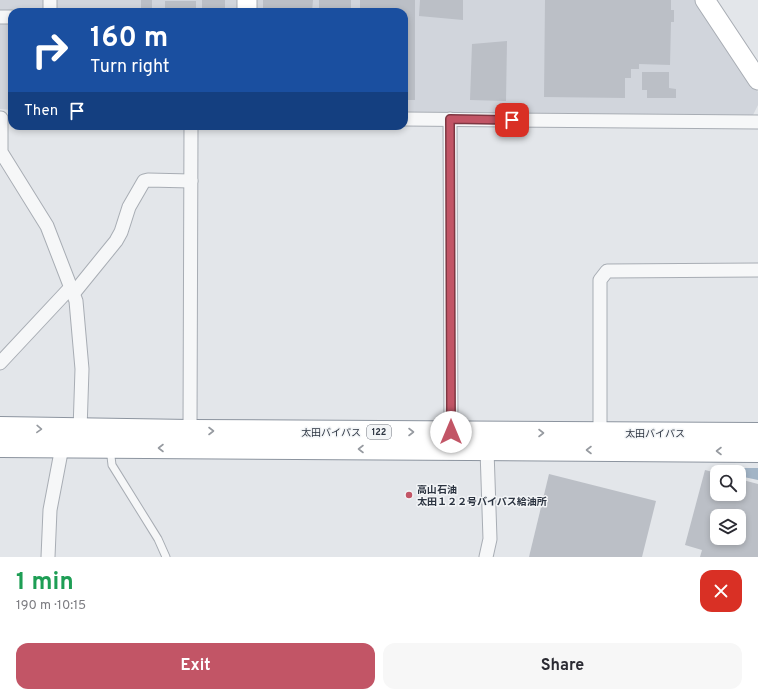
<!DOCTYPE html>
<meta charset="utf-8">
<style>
body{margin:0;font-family:Overpass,"Noto Sans JP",sans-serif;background:#f7f7f7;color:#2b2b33;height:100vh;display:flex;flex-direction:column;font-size:15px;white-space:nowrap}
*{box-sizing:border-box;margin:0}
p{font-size:13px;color:#7c7c81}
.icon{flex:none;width:22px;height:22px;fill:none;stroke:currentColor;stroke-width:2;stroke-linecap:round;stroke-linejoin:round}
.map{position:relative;height:557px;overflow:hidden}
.sheet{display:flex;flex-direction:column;background:#fff;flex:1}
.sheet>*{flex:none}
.guide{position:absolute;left:8px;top:8px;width:400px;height:122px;border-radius:12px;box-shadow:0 2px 6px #0003;background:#1a4fa0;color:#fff;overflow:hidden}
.buttons{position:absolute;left:710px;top:465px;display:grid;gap:8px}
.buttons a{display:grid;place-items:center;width:36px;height:36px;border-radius:8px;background:#fff;box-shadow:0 2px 6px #0003;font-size:20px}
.pin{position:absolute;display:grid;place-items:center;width:34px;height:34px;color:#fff;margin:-17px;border-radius:8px;box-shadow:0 2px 6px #0006}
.me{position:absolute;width:44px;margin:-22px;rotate:0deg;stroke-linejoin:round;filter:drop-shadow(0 0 3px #0008)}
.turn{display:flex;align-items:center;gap:14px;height:84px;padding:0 16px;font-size:18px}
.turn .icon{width:52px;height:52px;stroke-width:2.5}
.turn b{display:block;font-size:28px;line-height:34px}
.then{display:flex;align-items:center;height:38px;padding:0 16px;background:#0003;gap:8px;font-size:15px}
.round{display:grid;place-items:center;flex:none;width:42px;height:42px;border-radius:12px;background:#f7f7f7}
.head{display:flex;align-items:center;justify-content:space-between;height:68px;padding:0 16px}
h1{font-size:24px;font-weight:700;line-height:30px;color:#1e9e55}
.primary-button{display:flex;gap:8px;margin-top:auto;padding:8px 16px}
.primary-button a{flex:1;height:46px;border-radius:12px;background:#c25566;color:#fff;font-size:16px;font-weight:700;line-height:46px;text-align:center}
.primary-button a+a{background:#f7f7f7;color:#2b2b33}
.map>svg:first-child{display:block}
.built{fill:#d1d5dc}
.water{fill:#a2b4c6}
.building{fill:#bbbfc6;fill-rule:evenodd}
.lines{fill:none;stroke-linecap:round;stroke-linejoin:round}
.lane-casing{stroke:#a8adb4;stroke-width:9}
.street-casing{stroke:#a8adb4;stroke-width:15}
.secondary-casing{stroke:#a8adb4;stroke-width:21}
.highway-casing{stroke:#8c949f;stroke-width:24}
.lane{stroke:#f6f7f8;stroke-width:7}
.street{stroke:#f6f7f8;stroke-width:13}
.secondary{stroke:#fff;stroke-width:19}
.highway{stroke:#fff;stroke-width:22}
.oneway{stroke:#969aa0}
.route-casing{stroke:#7e3742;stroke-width:10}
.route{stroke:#c25566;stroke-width:7}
.poi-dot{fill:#c25566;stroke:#f3f5f7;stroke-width:1.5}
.labels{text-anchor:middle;stroke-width:3;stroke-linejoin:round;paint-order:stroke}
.shield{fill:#f3f5f7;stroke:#686e78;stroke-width:1}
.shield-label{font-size:9px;font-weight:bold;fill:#2c3441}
.street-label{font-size:10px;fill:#2c3441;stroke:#f3f5f7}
.poi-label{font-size:10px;font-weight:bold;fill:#2c3441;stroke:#f3f5f7;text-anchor:start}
</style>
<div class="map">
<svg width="758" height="557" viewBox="0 0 758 557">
<rect width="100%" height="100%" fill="#e3e6ea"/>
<path class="built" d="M0 0H697L758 92V105L753 115 404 112V12H12V110L0 109Z"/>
<path class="water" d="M733 468H758V480L739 476V472H732Z"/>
<g class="building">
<rect x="141" y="0" width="11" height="12"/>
<path d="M202 0H225V8H220V12H202Z"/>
<path d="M263 0H313L312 12H263Z"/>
<rect x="319" y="0" width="32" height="12"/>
<path d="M360 0H415V100H404V12H360Z"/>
<path d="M420 0H463V20L419 16Z"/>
<path d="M545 0H671V10H674V22H671L670 65 639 64V69H631V78H625V98L544 97Z"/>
<rect x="165" y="1" width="31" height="11"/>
<path d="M507 41 506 101 470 100 472 44Z"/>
<path d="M642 72H669V88L676 89V98H647V90H642Z"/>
<path d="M705 470 717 473V494H739V479L758 484V557H700L702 550 685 545ZM717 516H739V538H717Z"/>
<path d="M549 474 656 501 642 557H529Z"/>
</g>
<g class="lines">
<defs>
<path id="lane" d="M110 448 112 465 158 539 166 557"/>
<g id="street">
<path d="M50 12V0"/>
<path d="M0 17H12"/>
<path d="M1 118V152L47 226 76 301 82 369 80 430"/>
<path d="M404 119 758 122"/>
<path d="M450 119 451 432"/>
<path d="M73 294 116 241 121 232 129 207 144 181 148 180 191 181"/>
<path d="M0 363 71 287"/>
<path d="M190 431 191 126"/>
<path d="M600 433V280L607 271 758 270"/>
<path d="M48 557 50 510 62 447"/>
<path d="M486 557 490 539 487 450"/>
</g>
<g id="secondary">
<path d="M705 0 758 80"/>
<path d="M247 12V0"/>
</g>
<g id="highway">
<path d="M0 428 190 431 758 434"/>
<path d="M0 446 758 451"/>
</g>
</defs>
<use href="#lane" class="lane-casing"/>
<use href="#street" class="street-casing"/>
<use href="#secondary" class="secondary-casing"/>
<use href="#highway" class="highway-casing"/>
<use href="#lane" class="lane"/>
<use href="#street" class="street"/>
<use href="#secondary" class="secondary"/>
<use href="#highway" class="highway"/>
</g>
<defs><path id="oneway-chevron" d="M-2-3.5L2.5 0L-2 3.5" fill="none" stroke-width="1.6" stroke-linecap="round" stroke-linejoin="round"/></defs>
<g class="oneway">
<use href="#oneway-chevron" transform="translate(39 429) rotate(2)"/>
<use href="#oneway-chevron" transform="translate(211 431)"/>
<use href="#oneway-chevron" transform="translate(411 432)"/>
<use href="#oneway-chevron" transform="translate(541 433)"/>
<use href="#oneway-chevron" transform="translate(161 448) rotate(-180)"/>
<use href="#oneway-chevron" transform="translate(361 449) rotate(-180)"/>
<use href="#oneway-chevron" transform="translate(589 450) rotate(-180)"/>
<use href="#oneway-chevron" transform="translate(719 451) rotate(-180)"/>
</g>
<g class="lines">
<defs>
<path id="route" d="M451 432 450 119 512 120"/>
</defs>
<use href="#route" class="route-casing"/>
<use href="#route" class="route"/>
</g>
<circle class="poi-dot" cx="409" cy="495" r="4"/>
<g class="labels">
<rect class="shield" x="367" y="425" width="24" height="14" rx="3"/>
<g class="shield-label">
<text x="379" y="435">122</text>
</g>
<g class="street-label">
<text x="331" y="436">太田バイパス</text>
<text x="655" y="437">太田バイパス</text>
</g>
<g class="poi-label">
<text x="417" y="493">高山石油<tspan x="417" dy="12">太田１２２号バイパス給油所</tspan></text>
</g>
</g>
</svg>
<div class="buttons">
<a><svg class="icon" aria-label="search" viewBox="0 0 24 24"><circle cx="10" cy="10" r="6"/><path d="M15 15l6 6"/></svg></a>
<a><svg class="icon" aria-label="layers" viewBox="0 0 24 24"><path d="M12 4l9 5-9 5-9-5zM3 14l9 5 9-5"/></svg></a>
</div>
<div class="pin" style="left:512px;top:120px;background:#d93025"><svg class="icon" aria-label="arrive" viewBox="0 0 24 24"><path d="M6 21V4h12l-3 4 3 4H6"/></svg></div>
<svg class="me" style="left:451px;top:432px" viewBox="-20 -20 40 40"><circle r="19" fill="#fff"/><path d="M0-13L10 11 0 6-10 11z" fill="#c25566"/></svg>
<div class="guide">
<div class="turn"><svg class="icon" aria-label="right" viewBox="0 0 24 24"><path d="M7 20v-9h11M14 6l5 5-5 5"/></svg><div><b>160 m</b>Turn right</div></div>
<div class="then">Then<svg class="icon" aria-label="arrive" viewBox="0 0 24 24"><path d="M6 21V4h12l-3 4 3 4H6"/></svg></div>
</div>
</div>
<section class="sheet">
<div class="head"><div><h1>1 min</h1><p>190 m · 10:15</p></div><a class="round" style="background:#d93025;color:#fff"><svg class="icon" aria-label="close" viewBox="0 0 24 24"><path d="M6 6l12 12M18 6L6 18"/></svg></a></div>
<div class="primary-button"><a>Exit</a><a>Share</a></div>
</section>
